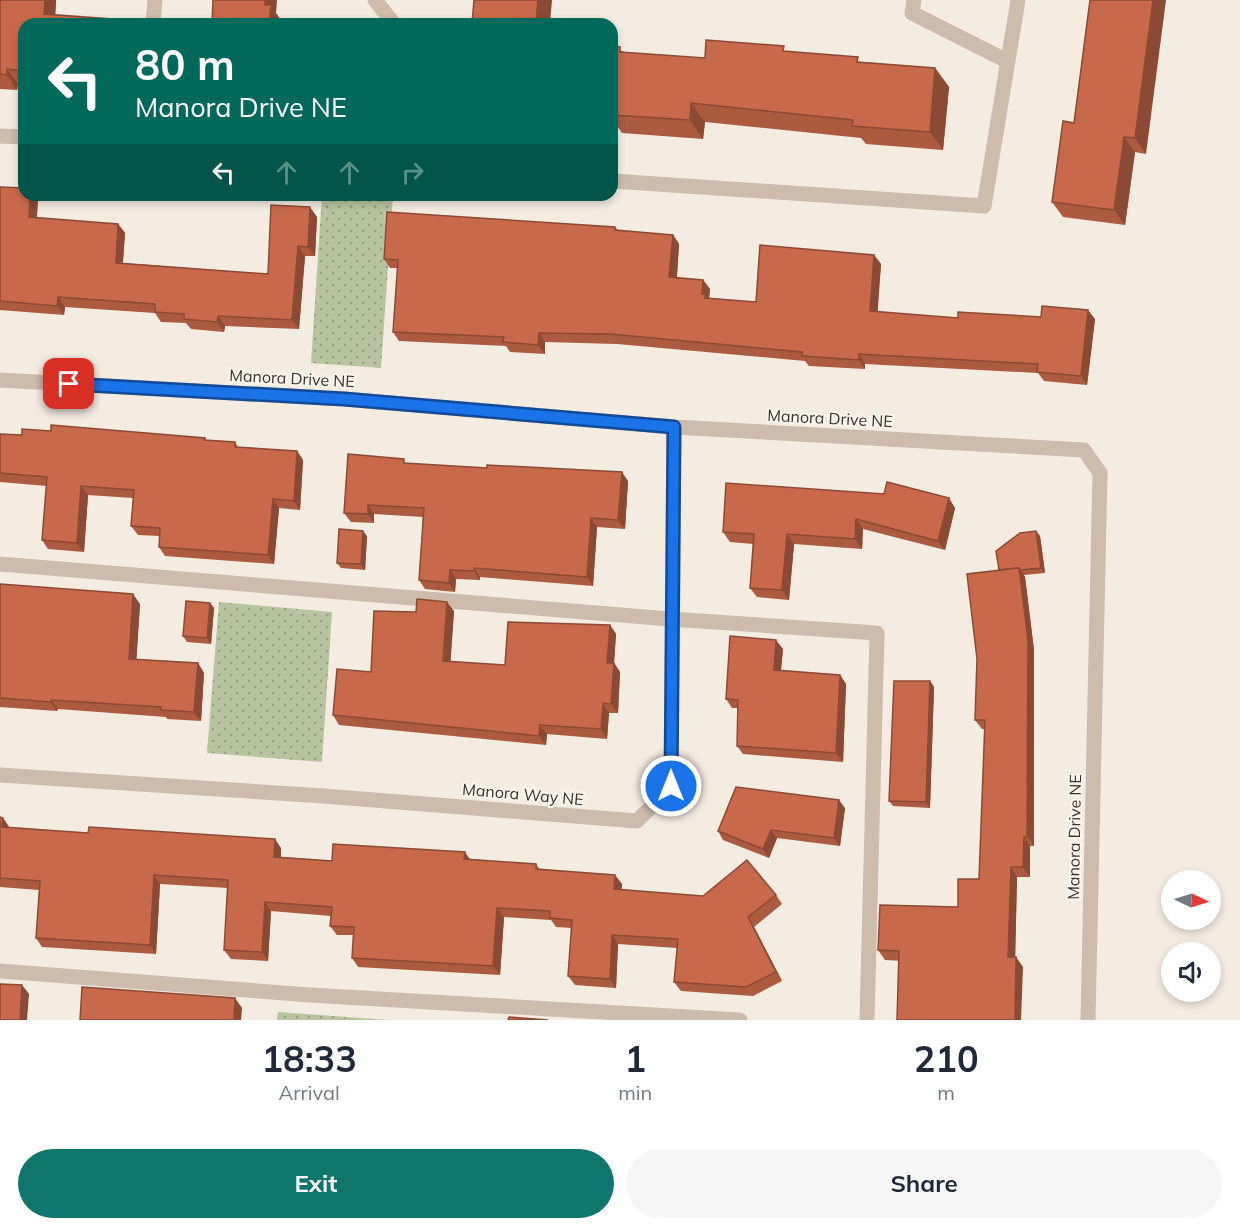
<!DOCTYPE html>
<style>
body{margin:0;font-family:Mulish,sans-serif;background:#f6f6f7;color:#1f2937;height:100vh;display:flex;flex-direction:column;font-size:22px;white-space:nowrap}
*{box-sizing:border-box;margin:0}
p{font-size:20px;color:#747a83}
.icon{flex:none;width:33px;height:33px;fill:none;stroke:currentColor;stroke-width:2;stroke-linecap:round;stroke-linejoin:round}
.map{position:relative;height:1020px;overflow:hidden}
.panel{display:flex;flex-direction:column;background:#fff;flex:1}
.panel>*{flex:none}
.guide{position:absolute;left:18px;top:18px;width:600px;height:183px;border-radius:18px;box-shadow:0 3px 9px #0003;background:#00695c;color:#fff;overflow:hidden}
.needle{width:39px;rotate:94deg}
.controls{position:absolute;left:1161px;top:870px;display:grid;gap:12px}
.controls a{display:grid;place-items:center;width:60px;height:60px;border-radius:50%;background:#fff;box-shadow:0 3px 9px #0003;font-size:30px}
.pin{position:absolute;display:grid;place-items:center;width:51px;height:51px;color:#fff;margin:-26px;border-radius:12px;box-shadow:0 3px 9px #0006}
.me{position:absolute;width:66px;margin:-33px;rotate:0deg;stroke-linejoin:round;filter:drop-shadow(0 0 4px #0008)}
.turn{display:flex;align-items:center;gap:21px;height:126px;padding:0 18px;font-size:27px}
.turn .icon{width:78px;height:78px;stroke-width:2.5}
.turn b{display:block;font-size:42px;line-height:51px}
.lanes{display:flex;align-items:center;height:57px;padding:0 18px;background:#0003;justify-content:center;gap:30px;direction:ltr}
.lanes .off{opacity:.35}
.eta{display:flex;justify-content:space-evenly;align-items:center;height:102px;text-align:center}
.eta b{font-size:36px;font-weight:700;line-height:42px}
.button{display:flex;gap:12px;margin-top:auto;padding:12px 18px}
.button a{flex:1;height:69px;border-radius:36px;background:#0f766e;color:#fff;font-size:24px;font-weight:700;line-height:69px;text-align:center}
.button a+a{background:#f6f6f7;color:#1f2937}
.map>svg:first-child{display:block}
.green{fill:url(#green-dots)}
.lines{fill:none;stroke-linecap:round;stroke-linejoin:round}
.lane{stroke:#cdbbac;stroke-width:15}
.street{stroke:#cdbbac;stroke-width:15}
.wall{fill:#ac5a40}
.shaded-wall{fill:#8c4a34}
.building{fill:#c8694b;stroke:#8c4a34;stroke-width:1.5}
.route-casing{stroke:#114b97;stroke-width:15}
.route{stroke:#1a73e8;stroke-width:10}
.labels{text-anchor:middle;stroke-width:4.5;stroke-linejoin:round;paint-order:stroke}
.street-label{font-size:16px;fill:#3b302b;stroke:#fbf5ee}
</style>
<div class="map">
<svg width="1240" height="1020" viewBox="0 0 1240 1020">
<defs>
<pattern id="green-dots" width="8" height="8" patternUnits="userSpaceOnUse" patternTransform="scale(1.5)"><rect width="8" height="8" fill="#b8c4a0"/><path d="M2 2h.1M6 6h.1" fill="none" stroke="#97a083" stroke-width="1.8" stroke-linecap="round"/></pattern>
</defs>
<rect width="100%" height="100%" fill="#f4ebe1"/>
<g class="green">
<path d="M322 195H393L381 368 311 363Z"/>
<path d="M219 602 332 612 322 762 207 753Z"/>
<path d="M278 1012 388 1020H277Z"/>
</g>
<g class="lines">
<g class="lane">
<path d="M375 0 394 24"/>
<path d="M914 0 912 13 1007 61"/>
<path d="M153 24 155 0"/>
<path d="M0 136 24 137"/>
<path d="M612 181 984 206 1018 0"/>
<path d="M0 564 670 619 877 633 867 1020"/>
<path d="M0 971 310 995 740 1020"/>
</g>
<g class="street">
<path d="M0 380 344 399 674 427 1084 450 1100 473 1088 1020"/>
<path d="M0 775 324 796 637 821 671 787 674 427"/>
</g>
</g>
<g class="wall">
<path d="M0 0H56L55 15 113 19 117 24H24V85L18 84 17 90 0 89Z"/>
<path d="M1090 0 1146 154 1135 152 1125 225 1063 217 1052 202 1074 123Z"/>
<path d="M612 46 624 52 705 58 788 51 862 62 935 68 949 87 943 150 866 144 861 138 705 122 703 139 622 133 618 127H612Z"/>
<path d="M0 187 24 195H35L38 198 37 218 118 224 125 233 123 263 268 274 317 217 315 256H305L299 329 225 326 224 332 191 329 186 323 161 322 155 313 65 307 64 315 0 310Z"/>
<path d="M615 227 618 230 673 235 679 244 677 278 703 280 710 289 709 298 756 302 874 255 881 264 877 312 958 318 1041 317 1095 319 1087 385 1044 381 1038 373 865 364V369L809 366 805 361 617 344 545 342V354L510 352 506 346 399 341 393 332 398 268H390L384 259Z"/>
<path d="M51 431 205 438 206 440 235 442 238 447 297 451 303 460 300 510 279 508 274 564 165 556 159 547 160 536 138 535 131 526 133 498 88 495 84 552 48 549 42 540 47 486 0 482V434L22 435Z"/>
<path d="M407 463 628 481 625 529 597 527 593 586 480 577V580L456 579 455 592 425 589 419 580 423 517 374 514V523L351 522 344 513Z"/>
<path d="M955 508 945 550 863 529 862 549 794 544 789 600 757 597 750 588 753 544 730 542 723 532Z"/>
<path d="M1036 531 1040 536 1045 573 1024 575 1025 577 1034 650V846H1030V877H1017L1015 957 1023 967 885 960 878 950 958 907 979 879 985 729H982L975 720 999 570Z"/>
<path d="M367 536 365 570 341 568 337 563Z"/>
<path d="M0 584 140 604 136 659 198 663 204 673 201 721 167 719 166 717 58 709 57 711 0 707Z"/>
<path d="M210 603 214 608 211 644 187 642 183 636Z"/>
<path d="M454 611 450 661 505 665 610 625 616 634 614 663 620 672 618 713H609L607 739 547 734 546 745 339 725 333 715 371 672 416 612Z"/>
<path d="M783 649 781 670 840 675 846 684 843 762 743 754 737 746 738 708H732L726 699Z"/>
<path d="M930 681 934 687 930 808 893 806 889 801Z"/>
<path d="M845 808 840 846 777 838 769 858 723 840 718 831Z"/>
<path d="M0 817 3 818 9 827 281 848V857L332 861 470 860 536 864 540 870 622 884 621 890 703 896 776 895 782 904 754 927 782 981 753 996 681 991 674 982 677 948 618 944 616 988 575 985 568 976 572 928 556 927 551 920 504 917 500 975 358 967 352 958 353 935H337L330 926 331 916 271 911 268 961 231 959 224 950 228 888 160 884 156 954 42 947 36 938 39 890 0 887Z"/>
</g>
<g class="shaded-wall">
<path d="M45 0H56L55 24 44 14Z"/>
<path d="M265 0H277L276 13 281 20V24H269L265 5Z"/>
<path d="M538 0H552L550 24H536Z"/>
<path d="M1153 0H1166L1146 154 1135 138Z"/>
<path d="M935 68 949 87 943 150 930 132Z"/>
<path d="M7 69 18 84 17 90 7 75Z"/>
<path d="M691 103 705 122 703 139 690 120Z"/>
<path d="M1124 137 1135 152 1125 225 1114 210Z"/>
<path d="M30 195H35L38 198 36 227 29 217Z"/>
<path d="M310 207 317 217 315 256 308 247Z"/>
<path d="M118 224 125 233 122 273 116 263Z"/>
<path d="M673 235 679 244 676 287 669 277Z"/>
<path d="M298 246 305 256 299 329 292 320Z"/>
<path d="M874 255 881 264 877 321 870 311Z"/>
<path d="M703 280 710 289 709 299 711 307 702 294Z"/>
<path d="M58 297 65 307 64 315 57 306Z"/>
<path d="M1088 310 1095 319 1087 385 1081 376Z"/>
<path d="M218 316 225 326 224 332 217 322Z"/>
<path d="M539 333 545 342V354L538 345Z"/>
<path d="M859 354 865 364V369L859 360Z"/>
<path d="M297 451 303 460 300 510 294 501Z"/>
<path d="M622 472 628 481 625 529 618 520Z"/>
<path d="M81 486 88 495 84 552 77 543Z"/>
<path d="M949 498 955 508 945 550 938 541Z"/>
<path d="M273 499 279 508 274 564 268 555Z"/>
<path d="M368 505 374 514V523L368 514Z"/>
<path d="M591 518 597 527 593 586 587 577Z"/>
<path d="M856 519 863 529 862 549 855 539Z"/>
<path d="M363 531 367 536 365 570 361 564Z"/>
<path d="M1036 531 1040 536 1045 573 1041 568Z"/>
<path d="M787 534 794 544 789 600 782 590Z"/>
<path d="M474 568 480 577V580L474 571Z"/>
<path d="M1019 568 1025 577 1034 650V846L1027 836Z"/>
<path d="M450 570 456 579 455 592 449 583Z"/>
<path d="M133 594 140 604 136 668 129 659Z"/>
<path d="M447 602 454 611 450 670 443 661Z"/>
<path d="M210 603 214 608 211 644 207 638Z"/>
<path d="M610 625 616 634 614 663 620 672 618 713 611 704 607 663Z"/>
<path d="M776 640 783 649 780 679 774 670Z"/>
<path d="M198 663 204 673 201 721 194 712Z"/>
<path d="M840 675 846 684 843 762 836 753Z"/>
<path d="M930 681 934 687 930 808 926 802Z"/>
<path d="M51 700 58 709 57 711 51 702Z"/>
<path d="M603 703 609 713 607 739 601 729Z"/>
<path d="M540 725 547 734 546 745 539 736Z"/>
<path d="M839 800 845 808 840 846 834 838Z"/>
<path d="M3 818 9 827V836L2 827Z"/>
<path d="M771 830 777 838 769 858 763 849Z"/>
<path d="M1024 837 1030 846V877L1023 867Z"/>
<path d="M275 839 281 848V866L274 857Z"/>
<path d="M465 852 471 861 464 859Z"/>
<path d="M1011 867 1017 877 1015 967 1008 957Z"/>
<path d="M154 875 160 884 156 954 150 945Z"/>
<path d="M615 875 622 884 621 899 614 889Z"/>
<path d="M265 902 271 911 268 961 262 952Z"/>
<path d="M497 908 504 917 500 975 493 966Z"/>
<path d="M748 917 754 927 782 981 776 972Z"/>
<path d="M612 935 618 944 616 988 610 979Z"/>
<path d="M1016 957 1023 967 1021 1020H1015Z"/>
<path d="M22 985 29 994 27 1020H20Z"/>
<path d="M235 998 242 1008 241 1020H234Z"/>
</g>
<g class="building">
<path d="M0 0H45L44 14 113 19V24H24V71L7 69V75L0 74Z"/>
<path d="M213 0H265V5H271L269 24H212Z"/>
<path d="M474 0H538L536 24H472Z"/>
<path d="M1090 0H1153L1135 138 1124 137 1114 210 1052 202 1063 121 1074 123Z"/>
<path d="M706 40 784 46 783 51 858 57 857 62 935 68 930 132 852 126 853 120 691 103 690 120 612 115V46L620 47V52L705 58Z"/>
<path d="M0 187 24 188V195H30L29 217 118 224 116 263 268 274 271 205 310 207 308 247 298 246 292 320 218 316 217 322 184 319V314L155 312V304L58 297 57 306 0 301Z"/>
<path d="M387 212 615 227V230L673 235 669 277 703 280 702 294H705V298L756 302 760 245 874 255 870 311 958 318V312L1041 317 1042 306 1088 310 1081 376 1037 372 1038 364 859 354V360L802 356V352L611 334 539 333 538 345 503 342 504 337 393 332 398 260 384 259Z"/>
<path d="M51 425 205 438 204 440 235 442V447L297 451 294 501 273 499 268 555 159 547 160 528 131 526 134 490 81 486 77 543 42 540 47 477 0 473V434L22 435V429L51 431Z"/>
<path d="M348 454 404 459V463L487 468V465L622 472 618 520 591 518 587 577 474 568V571L450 570 449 583 419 580 424 508 368 505V514L344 513Z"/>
<path d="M887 482 949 498 938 541 856 519 855 539 787 534 782 590 750 588 754 534 723 532 726 483 884 494Z"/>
<path d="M339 529 363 531 361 564 337 563Z"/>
<path d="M1036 531 1041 568 1020 570 1019 568 999 570 996 551 1020 533Z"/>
<path d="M1019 568 1028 640 1027 836 1024 837 1023 867H1011L1008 957H1016L1015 1020H897L899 951 878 950 880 905 958 907V879H979L985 720H975L977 659 967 574Z"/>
<path d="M0 584 133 594 129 659 198 663 194 712 161 710V707L51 700V702L0 698Z"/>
<path d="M417 599 447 602 443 661 505 665 508 622 610 625 607 663H614L611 704 603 703 601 729 540 725 539 736 333 715 337 669 371 672 374 611 416 612Z"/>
<path d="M186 601 210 603 207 638 183 636Z"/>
<path d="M730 636 776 640 774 670 840 675 836 753 737 746 738 700 726 699Z"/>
<path d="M894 681H930L926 802 889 801Z"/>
<path d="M736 787 839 800 834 838 771 830 763 849 718 831Z"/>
<path d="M0 817 3 818 2 827 88 833 89 827 275 839 274 857 332 861 333 844 465 852 464 859 536 864V869L615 875 614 889 703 896 747 860 776 895 748 917 776 972 746 987 674 982 678 939 612 935 610 979 568 976 572 920 550 918V911L497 908 493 966 352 958 354 927 330 926 332 907 265 902 262 952 224 950 228 880 154 875 150 945 36 938 40 881 0 878Z"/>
<path d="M0 984 22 985 20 1020H0Z"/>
<path d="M82 987 235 998 234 1020H80Z"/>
<path d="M509 1017 548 1020H508Z"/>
</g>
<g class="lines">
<defs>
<path id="route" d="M69 384 344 399 674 427 671 786"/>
</defs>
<use href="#route" class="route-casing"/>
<use href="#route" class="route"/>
</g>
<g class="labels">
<g class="street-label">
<text transform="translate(292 378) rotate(3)" y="6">Manora Drive NE</text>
<text transform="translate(830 418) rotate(3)" y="6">Manora Drive NE</text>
<text transform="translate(523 794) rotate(5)" y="6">Manora Way NE</text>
<text transform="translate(1074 837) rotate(-89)" y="6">Manora Drive NE</text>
</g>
</g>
</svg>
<div class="controls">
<a><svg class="needle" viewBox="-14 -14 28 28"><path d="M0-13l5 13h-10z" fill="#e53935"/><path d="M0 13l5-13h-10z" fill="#747a83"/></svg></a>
<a><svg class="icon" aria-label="sound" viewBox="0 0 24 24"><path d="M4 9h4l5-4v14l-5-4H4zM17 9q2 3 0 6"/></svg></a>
</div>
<div class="pin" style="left:69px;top:384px;background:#d93025"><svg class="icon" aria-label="arrive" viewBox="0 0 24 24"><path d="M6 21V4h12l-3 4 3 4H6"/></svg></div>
<svg class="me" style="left:671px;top:786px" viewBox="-20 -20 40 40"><circle r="17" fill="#1a73e8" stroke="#fff" stroke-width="3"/><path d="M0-11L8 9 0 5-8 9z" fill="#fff"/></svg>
<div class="guide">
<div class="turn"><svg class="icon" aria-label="left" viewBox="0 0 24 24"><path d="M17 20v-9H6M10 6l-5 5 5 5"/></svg><div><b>80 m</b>Manora Drive NE</div></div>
<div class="lanes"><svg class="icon" aria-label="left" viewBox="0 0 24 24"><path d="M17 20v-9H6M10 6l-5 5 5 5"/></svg><svg class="icon off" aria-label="ahead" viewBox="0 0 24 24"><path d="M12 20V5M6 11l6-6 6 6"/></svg><svg class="icon off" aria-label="ahead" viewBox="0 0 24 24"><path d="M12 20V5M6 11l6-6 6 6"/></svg><svg class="icon off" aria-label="right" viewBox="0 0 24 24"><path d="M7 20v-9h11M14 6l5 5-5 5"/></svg></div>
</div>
</div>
<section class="panel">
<div class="eta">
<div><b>18:33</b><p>Arrival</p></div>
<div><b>1</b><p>min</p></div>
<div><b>210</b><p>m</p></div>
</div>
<div class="button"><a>Exit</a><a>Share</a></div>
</section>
